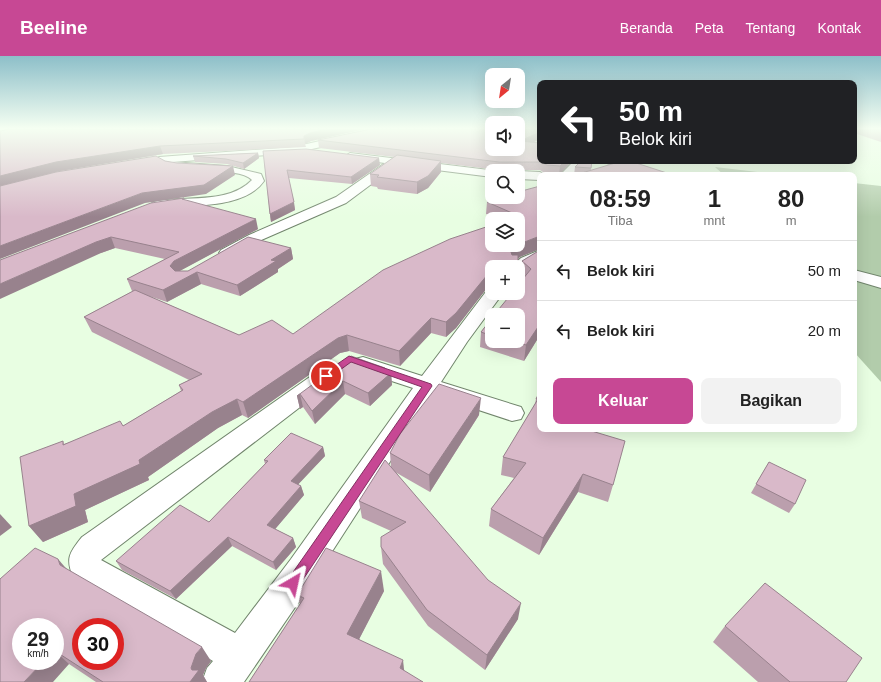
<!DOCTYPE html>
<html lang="id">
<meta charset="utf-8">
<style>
body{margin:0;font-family:Arial,sans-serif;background:#f2f2f2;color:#222;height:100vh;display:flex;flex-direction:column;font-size:15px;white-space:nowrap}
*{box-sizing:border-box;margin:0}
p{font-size:13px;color:#767676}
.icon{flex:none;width:22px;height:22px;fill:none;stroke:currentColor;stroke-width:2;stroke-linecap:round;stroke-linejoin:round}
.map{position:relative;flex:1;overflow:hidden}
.details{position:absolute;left:537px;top:116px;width:320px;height:260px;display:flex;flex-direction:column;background:#fff;border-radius:8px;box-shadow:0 4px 16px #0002}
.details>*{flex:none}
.hud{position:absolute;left:537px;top:24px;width:320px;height:84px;border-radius:8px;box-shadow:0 4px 16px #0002;background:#202124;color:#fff;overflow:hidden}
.needle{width:26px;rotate:210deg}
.fabs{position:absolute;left:485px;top:12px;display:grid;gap:8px}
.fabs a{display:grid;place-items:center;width:40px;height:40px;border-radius:8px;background:#fff;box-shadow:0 4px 16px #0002;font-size:20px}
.speed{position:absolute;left:12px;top:562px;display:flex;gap:8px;font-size:20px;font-weight:700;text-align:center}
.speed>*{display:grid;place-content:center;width:52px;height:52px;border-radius:50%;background:#fff;box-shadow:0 4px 16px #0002;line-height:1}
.speed small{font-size:10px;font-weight:400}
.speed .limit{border:6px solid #d22;background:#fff;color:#111}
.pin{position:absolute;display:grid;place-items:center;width:34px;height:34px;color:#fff;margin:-17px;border:2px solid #fff;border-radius:50%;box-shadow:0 1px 4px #0007}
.me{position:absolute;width:44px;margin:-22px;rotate:36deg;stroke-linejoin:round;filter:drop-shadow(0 0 3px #0008)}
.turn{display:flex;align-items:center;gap:14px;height:84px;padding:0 16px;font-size:18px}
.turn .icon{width:52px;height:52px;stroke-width:2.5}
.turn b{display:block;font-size:28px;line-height:34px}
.eta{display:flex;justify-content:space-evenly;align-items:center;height:68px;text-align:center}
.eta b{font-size:24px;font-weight:600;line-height:28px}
.button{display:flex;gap:8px;margin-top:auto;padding:8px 16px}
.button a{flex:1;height:46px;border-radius:8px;background:#c74894;color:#fff;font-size:16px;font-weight:600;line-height:46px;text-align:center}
.button a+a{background:#f2f2f2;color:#222}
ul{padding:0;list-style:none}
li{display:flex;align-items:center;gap:12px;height:60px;padding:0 16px;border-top:1px solid #e0e0e0}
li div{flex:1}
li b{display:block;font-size:15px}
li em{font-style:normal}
header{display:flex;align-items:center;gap:24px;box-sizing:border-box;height:56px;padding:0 20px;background:#c74894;color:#fff}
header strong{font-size:19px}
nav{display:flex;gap:22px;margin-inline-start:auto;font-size:14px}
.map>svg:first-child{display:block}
.green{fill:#b2ccab}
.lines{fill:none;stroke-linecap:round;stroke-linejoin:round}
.street-casing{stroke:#71856c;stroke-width:2}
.street{fill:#fff;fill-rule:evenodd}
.wall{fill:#bb9fad}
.shaded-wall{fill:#98828d}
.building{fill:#d9b9c9;stroke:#98828d;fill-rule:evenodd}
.route{fill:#c74894;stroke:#812f60}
</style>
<header>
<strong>Beeline</strong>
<nav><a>Beranda</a><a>Peta</a><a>Tentang</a><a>Kontak</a></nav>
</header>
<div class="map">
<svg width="881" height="626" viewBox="0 0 881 626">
<rect width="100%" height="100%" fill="#e8fee2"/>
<g class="green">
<path d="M715 111 783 119H724Z"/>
<path d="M854 127 881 130V223L854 214Z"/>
<path d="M854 223 881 232V326L854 296Z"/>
</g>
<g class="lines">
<defs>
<g id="street">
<path d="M374 73H393L388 76 294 97 172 106 227 110 261 118 264 125C244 154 189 148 158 153L153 152 151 149 153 146C184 139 228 149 252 124 235 107 172 125 158 106L159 101 293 91Z"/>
<path d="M350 97 497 115H492V121L397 109 346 147 259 185 233 200 227 202 221 200 219 197 221 194 249 179 336 141 385 107 346 102 345 100Z"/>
<path d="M574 105H586L573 119H560Z"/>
<path d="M605 105H622L656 116 658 119H641L607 107Z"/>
<path d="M518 115 540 116 545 119H540V124L518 123Z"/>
<path d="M540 194V205C532 209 527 216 518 218V211H511L521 202Z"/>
<path d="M854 214 881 221V232L854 224Z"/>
<path d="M492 232V237H503L467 286 441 326 521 351 524 357 521 363 512 365 433 339 313 525 244 626H202L207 612 213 605 74 523C65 503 69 497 82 481L314 318 322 316 330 318 333 323 330 328 101 504 235 577 291 503 413 332 355 313 352 308 355 303 363 301 422 320 488 233Z"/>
</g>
</defs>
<use href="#street" class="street-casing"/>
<use href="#street" class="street"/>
</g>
<g class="wall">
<path d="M10 73H365L311 85 305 88 306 91 163 98 60 115 0 130Z"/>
<path d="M854 73H881V86L854 77Z"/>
<path d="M318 84 533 87 572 105 559 119 546 118 540 114H498L441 107V116L428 132 417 138 378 133 377 131 371 130 370 118 394 101 319 92Z"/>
<path d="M263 95 380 109 352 128 289 122 295 154 271 166 270 158Z"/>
<path d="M258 97 259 102 244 113 227 108 195 106 193 100Z"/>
<path d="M592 105 591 114 673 119H574L575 111Z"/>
<path d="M518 141 520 201 492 211 487 232 456 272 446 281 431 277 400 310 349 295 340 297 248 362 242 359 218 372 148 421 149 424 85 454 88 466 43 486 29 470 63 385 64 388 123 370 181 335 179 329 189 324 92 276 84 261 133 235H132L127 223 165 203 115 192 101 197 0 204 184 142V144L258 173 179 215H188L291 192 293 203 278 213V216L240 240 201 228 167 246 149 240 239 279 293 278 518 163H498L486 158 487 146Z"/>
<path d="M540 194V279L524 305 480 291 481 276 492 262V285H518L524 222 520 219 522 205Z"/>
<path d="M385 312 386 314 391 317 392 329 370 350 345 338 315 368 303 351 300 353 297 340Z"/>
<path d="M540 335 613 429 608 446 578 436 539 499 489 470 491 453 514 422 501 419 503 401 535 348 536 343Z"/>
<path d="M479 359 430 436 395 416 518 563 485 614 428 570 383 508 381 491 391 475 362 462 359 445 391 411 390 397Z"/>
<path d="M323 391 325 400 298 428 301 430 304 439 275 473 293 482 296 491 276 514 232 490 176 543 122 514 116 505 209 466 265 408 264 404Z"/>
<path d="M769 406 795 448 789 457 751 437Z"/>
<path d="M65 512 211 605 206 612 203 619 207 626H96L69 608 0 626Z"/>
<path d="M384 535 359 583 404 615 249 626 300 548 297 539Z"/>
<path d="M725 570 846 626H758L713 586Z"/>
</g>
<g class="shaded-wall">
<path d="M327 73H365L311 85 305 88 304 80 310 77Z"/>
<path d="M540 76V83L519 94 520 85Z"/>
<path d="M160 90 163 98 60 115 0 130V120L56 106Z"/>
<path d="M258 97 259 102 244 113 243 107Z"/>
<path d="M379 102 380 109 352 128 351 121Z"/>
<path d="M441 105V116L428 132 417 138V126Z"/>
<path d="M565 105H572L559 119 560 110Z"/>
<path d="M233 110 235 119 206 138 145 147 0 203V190L142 137Z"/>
<path d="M294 146 295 154 271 166 270 158Z"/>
<path d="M256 163 258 173 178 216 174 221 170 210 174 205Z"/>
<path d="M540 180V193L520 201 510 210 511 196 522 187Z"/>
<path d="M111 181 115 192 101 197 0 243V228L96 186Z"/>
<path d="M291 192 293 203 278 213V216L240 240 237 229 271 204Z"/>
<path d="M518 204 517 211H510Z"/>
<path d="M197 216 201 228 167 246 163 234Z"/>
<path d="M492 217V231L487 232 456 272 446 281V266L488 218Z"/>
<path d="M431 262V277L400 310 399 295Z"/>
<path d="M540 268V279L524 305 526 289Z"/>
<path d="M347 279 349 295 340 297 248 362 243 346 338 282Z"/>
<path d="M385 312 386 321 391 317 392 329 370 350 368 337Z"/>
<path d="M343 325 345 338 315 368 312 355Z"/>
<path d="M300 338 303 351 300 353 297 340Z"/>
<path d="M481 342 479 359 430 436 429 419Z"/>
<path d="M237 343 242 359 218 372 148 421 149 424 85 454 88 466 43 486 29 470 74 438 139 404 212 356Z"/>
<path d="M323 391 325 400 293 434 291 425Z"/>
<path d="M583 418 578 436 539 499 543 482Z"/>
<path d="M301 430 304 439 271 478 267 469Z"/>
<path d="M0 458 12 471 0 480Z"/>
<path d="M228 481 232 490 176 543 170 535Z"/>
<path d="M293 482 296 491 276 514 273 506Z"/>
<path d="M58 503 71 518 60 509Z"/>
<path d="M381 515 384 535 352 597 347 578Z"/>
<path d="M521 547 518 563 485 614 487 599Z"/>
<path d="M202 591 211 605 206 612 203 619 207 626H190L191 612 196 598Z"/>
<path d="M55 595 69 608 53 626H24L44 605H55Z"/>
<path d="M403 604 405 622 400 612Z"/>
</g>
<g class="building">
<path d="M10 73H327L310 77 304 80V83L160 90 56 106 0 120V75Z"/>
<path d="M371 73H492V93H518V73H540V76L520 85 540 87V105H565L560 110 547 109 541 106H499L318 84Z"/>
<path d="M306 93 379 102 351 121 287 114 294 146 270 158 263 95Z"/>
<path d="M258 97 243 107 226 103 193 100Z"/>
<path d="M397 99 441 105 428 120 417 126 377 121 379 119 370 118Z"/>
<path d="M156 100 165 105 177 107 233 110 204 129 142 137 0 190V130L56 116Z"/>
<path d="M581 105H592L591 112 575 111Z"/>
<path d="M622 105H630L673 119H575Z"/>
<path d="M540 130V180L522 187 511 196 512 199H518V204L510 211H492V217L488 218 456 257 446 266 431 262 399 295 347 279 338 282 243 346 237 343 212 356 139 404 140 408 74 438 76 450 29 470 20 401 63 385V389L120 365 123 370 183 334 179 329 202 318 84 261 135 234 239 279 272 264 293 278 383 214 450 183 492 169V189H518V163H511L519 160 487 146 502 141H518V136Z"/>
<path d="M184 142 182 143 256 163 174 205 170 210 175 215H188L248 181 291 192 271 204 276 205 237 229 197 216 163 234 127 223 179 196 111 181 96 186 0 228V204L151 147Z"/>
<path d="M540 194V268L526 289 511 285H518V259H494L512 237H518V229L531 213 522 205Z"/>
<path d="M492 262V280L481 276Z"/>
<path d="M351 300 385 312 384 313 391 317 368 337 343 325 312 355 300 338 297 340Z"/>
<path d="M439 328 481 342 429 419 390 397 400 378Z"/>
<path d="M540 335V373H585L625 385 613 429 583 418 543 482 491 453 526 407 503 401 538 343H536Z"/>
<path d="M291 377 323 391 291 425 301 430 267 469 293 482 273 506 228 481 170 535 116 505 180 449 209 466 268 405 264 404Z"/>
<path d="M385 404 488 524 521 547 487 599 427 554 381 491V481L406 466 359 445Z"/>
<path d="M769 406 806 424 795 448 756 428Z"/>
<path d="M35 492 58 503 60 509 202 591 196 598 191 612 192 614H199L190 626H103L55 595V571H21V605H44L24 626H0V523ZM81 571H115V605H81Z"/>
<path d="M326 492 381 515 347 578 403 604 400 612 423 626H249L304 542 297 539Z"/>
<path d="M765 527 862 602 846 626H790L725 570Z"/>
</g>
<linearGradient id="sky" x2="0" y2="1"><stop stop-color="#8dbfc9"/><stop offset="0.45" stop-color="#f5fff2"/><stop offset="1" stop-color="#f5fff2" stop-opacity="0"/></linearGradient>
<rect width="881" height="161" fill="url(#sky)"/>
<path class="route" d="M349 300 431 328 432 330 298 531 293 533 289 531 287 527 289 522 422 331 351 306 329 322H323V318Z"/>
</svg>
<div class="fabs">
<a><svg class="needle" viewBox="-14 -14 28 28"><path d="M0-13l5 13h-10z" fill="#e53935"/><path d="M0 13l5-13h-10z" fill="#767676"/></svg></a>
<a><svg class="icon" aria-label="sound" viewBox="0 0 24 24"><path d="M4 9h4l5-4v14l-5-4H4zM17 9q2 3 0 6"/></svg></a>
<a><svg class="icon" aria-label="search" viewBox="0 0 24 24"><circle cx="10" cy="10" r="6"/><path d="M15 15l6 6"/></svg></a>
<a><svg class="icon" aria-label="layers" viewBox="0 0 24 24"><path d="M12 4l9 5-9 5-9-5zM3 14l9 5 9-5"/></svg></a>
<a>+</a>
<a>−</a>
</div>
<div class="speed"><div>29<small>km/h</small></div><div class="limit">30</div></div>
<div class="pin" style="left:326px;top:320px;background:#d93025"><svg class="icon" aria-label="arrive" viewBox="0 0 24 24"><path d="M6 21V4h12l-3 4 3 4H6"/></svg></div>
<svg class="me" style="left:293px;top:527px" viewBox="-20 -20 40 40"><path d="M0-17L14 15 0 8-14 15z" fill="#c74894" stroke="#fff" stroke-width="4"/></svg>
<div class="hud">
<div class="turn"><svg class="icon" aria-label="left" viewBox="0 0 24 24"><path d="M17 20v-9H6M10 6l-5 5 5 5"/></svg><div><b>50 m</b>Belok kiri</div></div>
</div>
<section class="details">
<div class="eta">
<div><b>08:59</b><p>Tiba</p></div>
<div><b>1</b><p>mnt</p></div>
<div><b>80</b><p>m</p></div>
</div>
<ul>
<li><svg class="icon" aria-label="left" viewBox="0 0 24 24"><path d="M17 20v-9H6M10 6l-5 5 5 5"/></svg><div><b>Belok kiri</b></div><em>50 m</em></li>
<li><svg class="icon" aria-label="left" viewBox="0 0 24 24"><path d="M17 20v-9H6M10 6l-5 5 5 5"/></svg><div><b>Belok kiri</b></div><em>20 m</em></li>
</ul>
<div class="button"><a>Keluar</a><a>Bagikan</a></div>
</section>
</div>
